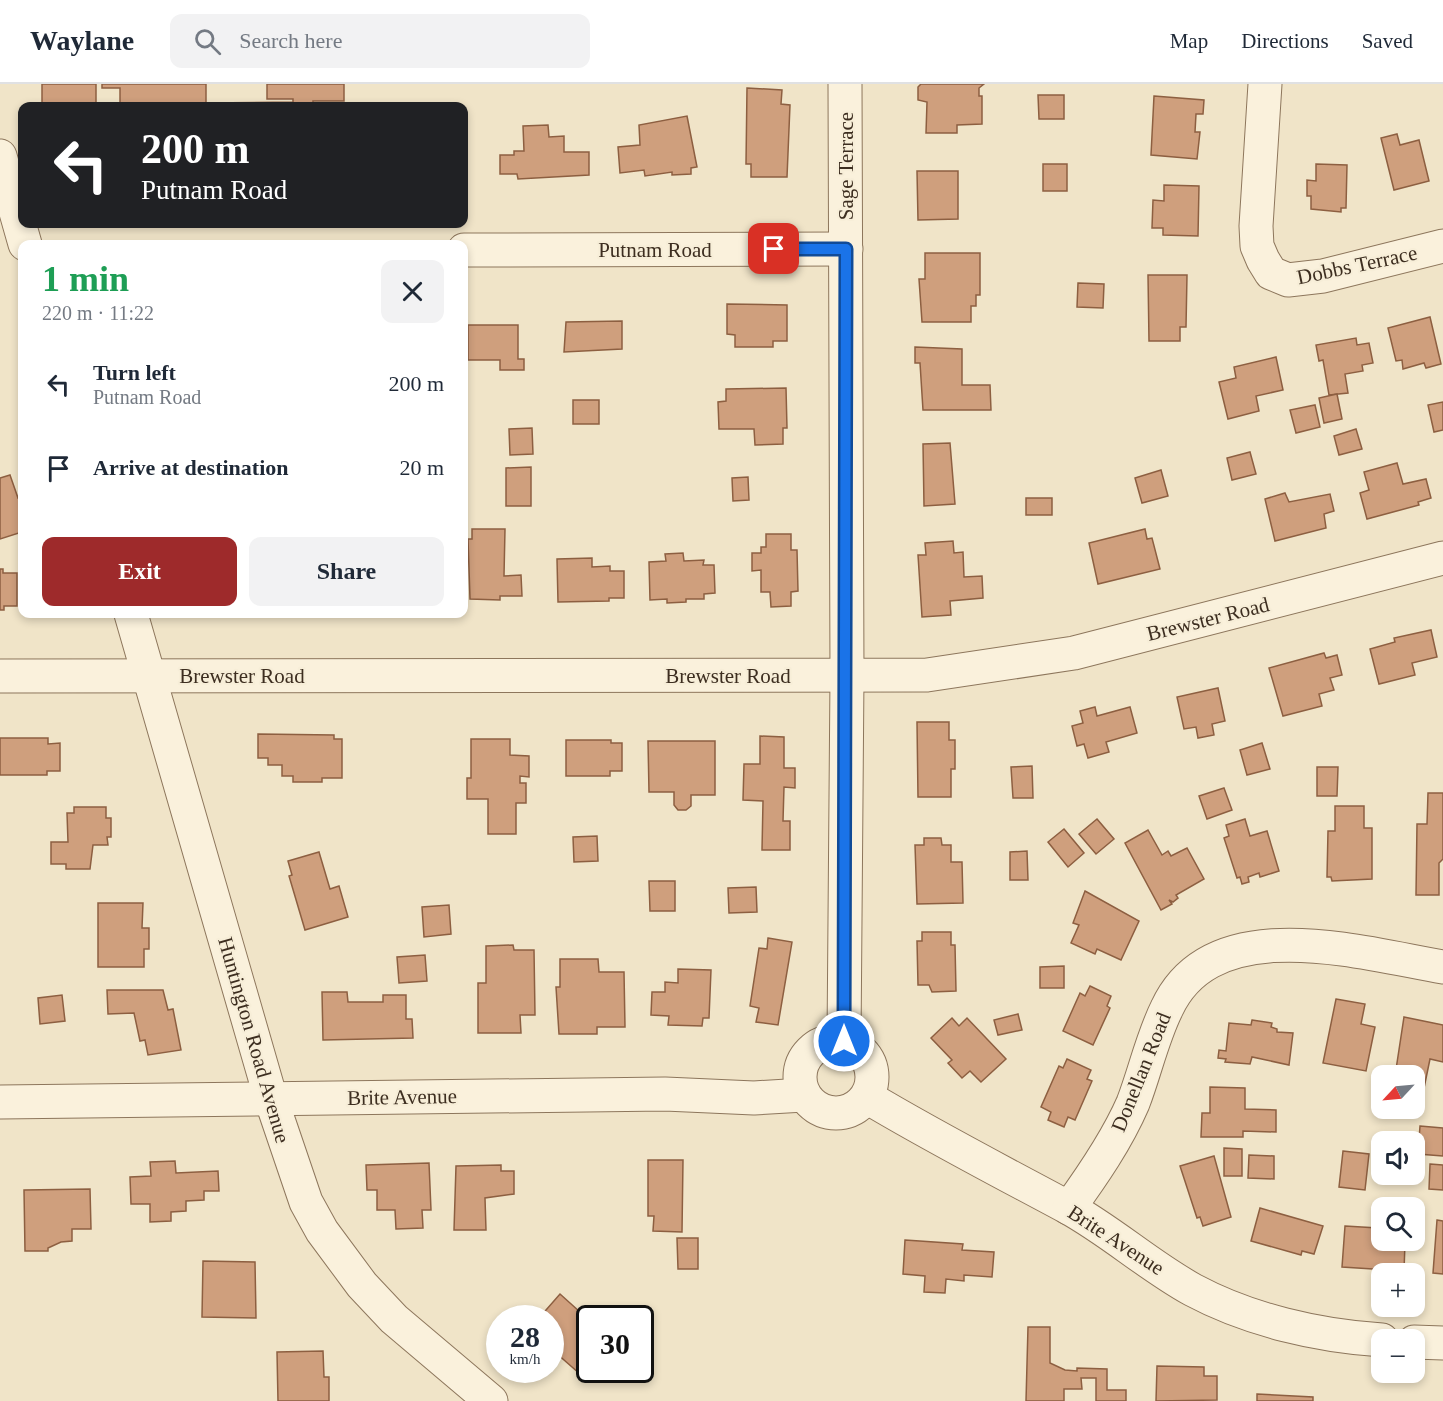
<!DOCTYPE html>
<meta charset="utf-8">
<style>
body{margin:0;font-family:Georgia,serif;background:#f2f2f3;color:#1f2937;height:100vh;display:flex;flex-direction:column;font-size:22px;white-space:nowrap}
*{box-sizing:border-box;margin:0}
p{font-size:20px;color:#747a83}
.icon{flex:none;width:33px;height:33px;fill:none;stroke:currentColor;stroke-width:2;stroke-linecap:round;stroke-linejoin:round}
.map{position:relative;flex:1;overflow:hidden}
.sheet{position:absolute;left:18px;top:156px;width:450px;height:378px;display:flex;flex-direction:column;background:#fff;border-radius:12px;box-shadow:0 3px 9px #0003}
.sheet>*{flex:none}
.guide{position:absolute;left:18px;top:18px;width:450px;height:126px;border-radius:12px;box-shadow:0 3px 9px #0003;background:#202124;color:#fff;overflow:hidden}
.needle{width:39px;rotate:244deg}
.controls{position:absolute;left:1371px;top:981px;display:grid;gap:12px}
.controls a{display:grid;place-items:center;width:54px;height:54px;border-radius:12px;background:#fff;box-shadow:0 3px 9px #0003;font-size:30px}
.speed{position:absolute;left:486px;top:1221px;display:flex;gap:12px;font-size:30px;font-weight:700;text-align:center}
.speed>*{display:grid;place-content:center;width:78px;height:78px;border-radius:50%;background:#fff;box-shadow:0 3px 9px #0003;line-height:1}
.speed small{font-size:15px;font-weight:400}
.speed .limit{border:3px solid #111;border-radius:9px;background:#fff;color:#111}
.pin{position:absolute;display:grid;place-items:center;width:51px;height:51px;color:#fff;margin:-26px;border-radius:12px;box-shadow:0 3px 9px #0006}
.me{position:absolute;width:66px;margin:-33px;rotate:0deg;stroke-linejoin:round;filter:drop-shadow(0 0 4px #0008)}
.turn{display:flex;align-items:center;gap:21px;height:126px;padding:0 24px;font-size:27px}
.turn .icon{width:78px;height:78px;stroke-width:2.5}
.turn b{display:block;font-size:42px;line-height:51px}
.round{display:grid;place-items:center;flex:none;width:63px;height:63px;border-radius:12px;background:#f2f2f3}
.summary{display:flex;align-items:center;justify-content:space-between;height:102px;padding:0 24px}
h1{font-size:36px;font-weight:700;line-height:45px;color:#1e9e55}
.action{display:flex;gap:12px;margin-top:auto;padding:12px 24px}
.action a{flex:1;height:69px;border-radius:12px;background:#9e2a2b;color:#fff;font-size:24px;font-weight:700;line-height:69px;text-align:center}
.action a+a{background:#f2f2f3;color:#1f2937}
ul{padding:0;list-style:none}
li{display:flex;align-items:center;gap:18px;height:84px;padding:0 24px}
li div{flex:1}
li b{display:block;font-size:22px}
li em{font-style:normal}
header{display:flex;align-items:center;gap:36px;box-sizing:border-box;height:84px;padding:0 30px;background:#fff;border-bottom:2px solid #e0e1e3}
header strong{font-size:28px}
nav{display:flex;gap:33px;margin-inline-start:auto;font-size:21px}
.search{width:420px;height:54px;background:#f2f2f3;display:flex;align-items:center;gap:15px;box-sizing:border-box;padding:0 21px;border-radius:12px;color:#747a83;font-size:22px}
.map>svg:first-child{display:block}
.building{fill:#cf9f7d;stroke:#8d5f41;stroke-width:1.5}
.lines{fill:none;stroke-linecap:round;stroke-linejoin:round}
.minor-casing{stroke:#8d765c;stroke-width:35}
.minor{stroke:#faf1dc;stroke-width:33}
.route-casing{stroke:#114b97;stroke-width:15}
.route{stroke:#1a73e8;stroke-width:10}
.labels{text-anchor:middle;stroke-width:4.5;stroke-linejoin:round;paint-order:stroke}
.street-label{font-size:21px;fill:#3d2e20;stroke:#f7eed8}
</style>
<header>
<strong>Waylane</strong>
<div class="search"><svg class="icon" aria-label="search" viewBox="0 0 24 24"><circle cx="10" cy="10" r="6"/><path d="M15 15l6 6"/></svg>Search here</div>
<nav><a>Map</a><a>Directions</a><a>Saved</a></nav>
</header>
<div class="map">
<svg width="1443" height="1317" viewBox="0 0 1443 1317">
<rect width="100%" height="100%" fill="#f0e4c8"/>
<g class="building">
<rect x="42" y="0" width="54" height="22"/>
<path d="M102 0H206V19L293 18V15H267V0H344V17H313V20L406 19V22H120V4H102Z"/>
<path d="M921 0H984L979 4V12H982V40L957 41V49H926L927 18 918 16V3Z"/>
<path d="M747 4 782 6 781 20 790 21 787 93H751V80H746Z"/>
<path d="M1038 11H1064V35H1039Z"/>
<path d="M1154 12 1204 16 1203 30H1196L1195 48H1200L1197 75 1151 71Z"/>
<path d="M687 32 697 83 691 84V90L672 91V88L645 92 644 86 620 89 618 63 640 61 639 41Z"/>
<path d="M548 41 549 53 564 52V68H589V91L518 95 517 90H500V71H514V67H524L523 42Z"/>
<path d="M1397 50 1400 61 1419 56 1429 97 1394 106 1381 54Z"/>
<rect x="1043" y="80" width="24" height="27"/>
<path d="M1316 80 1347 81 1346 124H1341V128L1311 125V112H1307V96L1316 97Z"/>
<path d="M917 87H958V135L918 136Z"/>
<path d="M1164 101 1199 102 1198 152 1163 151V144H1152L1153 116 1164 117Z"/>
<path d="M925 169H980V211H976V222H971V238H922L919 195H925Z"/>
<path d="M1148 191H1187L1186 243H1180V257H1149Z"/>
<path d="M1078 199 1104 200 1103 224 1077 223Z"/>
<path d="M727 220 787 221V257H773V263H735V251L727 250Z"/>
<path d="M1430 233 1441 280 1426 284 1424 279 1403 285 1402 276 1396 277 1388 244Z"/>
<path d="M622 237V265L564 268 566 238Z"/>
<path d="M468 241H518V275H524V286H500V276H468Z"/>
<path d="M1356 254 1357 261 1369 259 1373 279 1362 281 1363 287 1345 290 1348 309 1329 311 1323 276 1319 277 1316 261Z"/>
<path d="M915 263 962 265V301H990L991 326H923L920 279H915Z"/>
<path d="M1276 273 1283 306 1256 312 1259 327 1228 335 1219 298 1236 294 1234 283Z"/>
<path d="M786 304 787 344H783V360L755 361 754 345H719L718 318 726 317V305Z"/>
<path d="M1337 310 1342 335 1324 339 1319 314Z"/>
<rect x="573" y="316" width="26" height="24"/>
<path d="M1443 318V346L1434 348 1428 321Z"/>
<path d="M1315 321 1320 343 1296 349 1290 326Z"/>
<path d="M532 344 533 370 510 371 509 345Z"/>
<path d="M1356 345 1362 365 1339 371 1334 352Z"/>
<path d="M950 359 955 420 924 422 923 360Z"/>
<path d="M1250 368 1256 390 1232 396 1227 374Z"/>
<path d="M1397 379 1403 400 1426 395 1431 414 1418 418 1419 421 1367 435 1360 409 1369 406 1364 388Z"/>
<path d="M531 383V422H506V384Z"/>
<path d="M1161 386 1168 412 1142 419 1135 394Z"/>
<path d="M10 391 18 414 22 413V448L0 455V394Z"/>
<path d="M748 393 749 416 733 417 732 394Z"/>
<path d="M1285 409 1289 418 1330 410 1334 427 1324 430 1326 444 1275 457 1265 415Z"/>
<rect x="1026" y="414" width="26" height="17"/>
<path d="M472 445H505L504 492 521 491 522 512H500V516L470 515 468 455H472Z"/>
<path d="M1145 445 1147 455 1152 454 1160 485 1098 500 1089 459Z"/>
<path d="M766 450H791V466H797L798 507 791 508V522L771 523 770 508H761V486L752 487V469H761V463H766Z"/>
<path d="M953 457 954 469 963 468 964 493 982 492 983 514 950 517 951 531 922 533 918 471H926L925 459Z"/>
<path d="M683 469 684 477 704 476 703 481H714L715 509 704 510V515H686V518L667 519V515L650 516 649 478 666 477 665 470Z"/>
<path d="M592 474V483L610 482V487H624V514H609V517L558 518 557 475Z"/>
<path d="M0 485H3V489H17V522H4V526H0Z"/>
<path d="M1431 546 1437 573 1412 579 1415 591 1379 600 1370 565 1395 558 1394 554Z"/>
<path d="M1324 569 1326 574 1337 571 1342 591 1330 594 1334 606 1319 610 1322 622 1283 632 1269 584Z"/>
<path d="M1218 604 1225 637 1212 640 1214 651 1198 654 1196 643 1184 645 1177 613Z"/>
<path d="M1095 623 1097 632 1130 623 1137 649 1106 658 1109 668 1088 674 1084 660 1077 662 1072 642 1083 639 1080 627Z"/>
<path d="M917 638H949V656H955V685H951V713H918Z"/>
<path d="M258 650 334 651V655H342V694H322V698H293V692H282V681H268V674H258Z"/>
<path d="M760 652 784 653V684H795V704L784 703 783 737H790V766H762L763 717 743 716 744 680H760Z"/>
<path d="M0 654H48V660L60 659V687H47V691H0Z"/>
<path d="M471 655H510V671L529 672V693L520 692V699H526V719H516V750H488V715H467V694H471Z"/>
<path d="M566 656H611V659H622V687H610V692H566Z"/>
<path d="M648 657H715V711H691V722L686 726H678L674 721V708H649Z"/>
<path d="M1262 659 1270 685 1247 691 1240 666Z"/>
<path d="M1032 682 1033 714H1013L1011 683Z"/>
<path d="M1317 683H1338L1337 712H1317Z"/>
<path d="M1224 704 1232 726 1207 735 1199 712Z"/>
<path d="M1428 709H1443V775L1439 779V811H1416L1417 740H1427Z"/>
<path d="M1335 722H1364V744H1372V795L1332 797 1331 793H1327L1328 747H1335Z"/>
<path d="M74 723H106V734H111V753H107L108 761H93L90 785H66V780H51V758H68L67 729H74Z"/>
<path d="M1097 735 1114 755 1096 770 1079 750Z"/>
<path d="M1245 735 1250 752 1267 747 1279 787 1260 793 1259 789 1248 793 1249 798 1242 800 1240 793 1237 794 1224 754 1229 752 1226 741Z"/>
<path d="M1064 745 1084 769 1068 783 1048 758Z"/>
<path d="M1148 746 1162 771 1168 767 1171 772 1187 764 1204 795 1176 811 1178 814 1173 818 1169 816 1172 820 1161 826 1125 759Z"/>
<path d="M597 752 598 777 574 778 573 753Z"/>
<path d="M924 754H941L942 761H951V778H962L963 819 917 820 915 761H924Z"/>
<path d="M1027 767 1028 796H1010V768Z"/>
<path d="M319 768 330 805 339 802 348 833 305 846 289 792 292 791 288 777Z"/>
<path d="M649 797H675V827H650Z"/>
<path d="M756 803 757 828 729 829 728 804Z"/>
<path d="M1085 807 1139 837 1121 876 1097 865 1095 870 1071 859 1079 841 1073 839Z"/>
<path d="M98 819H143L142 844H149V865H144V883H98Z"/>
<path d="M449 821 451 850 424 853 422 823Z"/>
<path d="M922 848H951V861H955L956 907 932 908 929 901H918L917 857H922Z"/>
<path d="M768 854 792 858 778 941 756 938 759 924 750 922 759 864 767 865Z"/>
<path d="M513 861 514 866H534L535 931H520L521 949H478V899H486V862Z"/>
<path d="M425 871 427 897 399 899 397 873Z"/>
<path d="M560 875H598L599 888H624L625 943H597V950H559L556 903H560Z"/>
<path d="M1064 882V904H1040V883Z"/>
<path d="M678 885 711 886 709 934H703L702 942 668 941 669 932 651 931 652 908H665V898L678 899Z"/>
<path d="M1090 902 1111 912 1107 922 1110 924 1093 961 1063 947 1080 909 1085 912Z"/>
<path d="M107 906H163L168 926 173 925 181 966 148 971 145 956 140 957 134 929 108 930Z"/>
<path d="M322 908H347L348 918H383V911H406V935H412L413 954 323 956Z"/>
<path d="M62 911 65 937 40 940 38 914Z"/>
<path d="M1336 915 1365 920 1361 940 1375 943 1366 987 1323 979Z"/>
<path d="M1018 930 1022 946 998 951 994 936Z"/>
<path d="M1404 933 1443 941V978L1430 975 1424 1004 1414 1002V992H1395Z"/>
<path d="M952 934 959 942 967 934 1006 975 981 998 970 987 962 994 948 979 952 976 931 954Z"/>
<path d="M1252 936 1272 939 1271 943 1277 945V948L1293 949 1289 981 1252 973 1250 980 1225 978 1226 975 1218 974 1219 966 1226 967 1229 939 1251 941Z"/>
<path d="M1067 975 1091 986 1087 995 1092 997 1075 1036 1068 1033 1064 1043 1048 1036 1051 1028 1041 1023 1059 982 1063 984Z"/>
<path d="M1210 1003 1245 1004V1025L1276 1026V1048L1243 1047V1053H1201L1202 1029H1210Z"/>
<path d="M1420 1042 1443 1044V1072L1418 1070Z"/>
<path d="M1224 1064 1242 1065V1092H1224Z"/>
<path d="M1343 1067 1369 1070 1365 1106 1339 1103Z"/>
<path d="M1249 1071 1274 1072V1095L1248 1094Z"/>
<path d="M1214 1072 1231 1133 1203 1142 1200 1133 1197 1134 1180 1082Z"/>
<path d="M648 1076H683L682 1148 653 1147 654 1132H648Z"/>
<path d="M175 1077 176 1089 218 1087 219 1107H204V1116L186 1117V1127L171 1128V1137L150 1138V1120H131L130 1093 151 1092 150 1078Z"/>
<path d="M429 1079 431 1126H422L423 1144 396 1145 395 1126H377V1106H367L366 1081Z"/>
<path d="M1430 1080 1443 1081V1106L1429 1105Z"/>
<path d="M501 1081V1087H514V1110L485 1114 486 1146H454L456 1082Z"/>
<path d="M90 1105 91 1145H72V1157L61 1158 48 1164V1167H25L24 1106Z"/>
<path d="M1260 1124 1323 1142 1314 1170 1302 1167 1301 1171 1251 1157Z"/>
<path d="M1437 1136 1443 1137V1190L1433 1189Z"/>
<path d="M1345 1142 1378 1144 1382 1156 1405 1159 1404 1187 1342 1183Z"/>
<path d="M677 1154H698V1185H678Z"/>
<path d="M905 1156 963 1160 962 1166 994 1168 992 1193 964 1191V1197L946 1195 945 1209 924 1208 925 1192 903 1190Z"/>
<path d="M203 1177 255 1178 256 1234 202 1233Z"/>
<path d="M560 1210 590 1237V1279L580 1290 556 1269 550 1275V1234H539Z"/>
<path d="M1028 1243H1050V1279L1065 1286 1077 1287V1284L1107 1285V1306H1126V1317H1096V1294H1081L1082 1305H1064V1317H1026Z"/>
<path d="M323 1267 324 1293H329V1317H278L277 1268Z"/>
<path d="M1157 1282 1204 1283V1292H1217V1316L1156 1317Z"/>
<path d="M1257 1310 1313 1313V1317H1257Z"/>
</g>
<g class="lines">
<defs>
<g id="minor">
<path d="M1265 0 1256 142 1257 162 1263 176 1271 189 1288 196 1323 192 1443 162"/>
<path d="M0 72 25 160"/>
<path d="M464 166 846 165"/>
<path d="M131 530 271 1015 306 1118 322 1147 362 1201 394 1235 491 1317"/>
<path d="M0 592 927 591 1074 569 1443 474"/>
<circle cx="836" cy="993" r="36"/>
<path d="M844 957 847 592 845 0"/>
<path d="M867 1013C932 1052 1000 1087 1067 1123 1111 1147 1149 1182 1193 1206 1249 1236 1318 1252 1382 1256"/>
<path d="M0 1018 665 1010 754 1014 804 1011"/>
<path d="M1069 1124C1093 1091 1117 1056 1133 1019 1145 988 1152 954 1167 924 1213 825 1361 869 1443 883"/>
<path d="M1414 1258 1443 1259"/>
</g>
</defs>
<use href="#minor" class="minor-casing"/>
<use href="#minor" class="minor"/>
</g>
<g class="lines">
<defs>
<path id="route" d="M774 165H846L844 957"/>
</defs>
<use href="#route" class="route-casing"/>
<use href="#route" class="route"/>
</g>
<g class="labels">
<g class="street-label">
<text transform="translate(846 82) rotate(-90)" y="7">Sage Terrace</text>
<text x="655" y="173">Putnam Road</text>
<text transform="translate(1357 181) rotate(-12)" y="7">Dobbs Terrace</text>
<text transform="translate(1208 535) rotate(-14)" y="7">Brewster Road</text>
<text x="242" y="599">Brewster Road</text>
<text x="728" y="599">Brewster Road</text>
<text transform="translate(254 956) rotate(74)" y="7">Huntington Road Avenue</text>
<text transform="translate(1141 988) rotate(-68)" y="7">Donellan Road</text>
<text transform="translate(402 1013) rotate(-1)" y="7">Brite Avenue</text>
<text transform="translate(1116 1156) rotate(33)" y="7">Brite Avenue</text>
</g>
</g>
</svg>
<div class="controls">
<a><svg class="needle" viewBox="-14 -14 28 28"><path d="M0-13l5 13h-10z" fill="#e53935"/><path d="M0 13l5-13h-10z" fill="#747a83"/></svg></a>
<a><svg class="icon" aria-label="sound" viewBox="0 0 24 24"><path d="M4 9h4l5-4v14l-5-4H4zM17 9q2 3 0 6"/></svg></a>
<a><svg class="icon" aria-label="search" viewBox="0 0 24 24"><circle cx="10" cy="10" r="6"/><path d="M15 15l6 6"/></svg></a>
<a>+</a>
<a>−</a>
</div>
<div class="speed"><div>28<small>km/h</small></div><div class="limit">30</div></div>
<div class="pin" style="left:774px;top:165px;background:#d93025"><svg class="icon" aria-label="arrive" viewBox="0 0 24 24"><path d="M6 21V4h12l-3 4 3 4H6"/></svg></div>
<svg class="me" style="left:844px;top:957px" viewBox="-20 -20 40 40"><circle r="17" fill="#1a73e8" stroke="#fff" stroke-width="3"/><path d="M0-11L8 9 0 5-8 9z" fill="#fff"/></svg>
<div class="guide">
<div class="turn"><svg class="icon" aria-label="left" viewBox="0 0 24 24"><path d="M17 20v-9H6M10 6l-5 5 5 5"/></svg><div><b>200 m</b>Putnam Road</div></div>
</div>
<section class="sheet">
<div class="summary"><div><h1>1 min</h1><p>220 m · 11:22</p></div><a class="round"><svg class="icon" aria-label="close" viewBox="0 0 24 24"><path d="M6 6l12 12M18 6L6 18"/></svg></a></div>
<ul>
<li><svg class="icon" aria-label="left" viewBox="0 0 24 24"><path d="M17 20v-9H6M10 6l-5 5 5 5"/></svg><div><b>Turn left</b><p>Putnam Road</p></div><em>200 m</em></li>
<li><svg class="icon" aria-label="arrive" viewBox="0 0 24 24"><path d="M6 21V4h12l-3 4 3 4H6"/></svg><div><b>Arrive at destination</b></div><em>20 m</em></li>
</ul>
<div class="action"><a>Exit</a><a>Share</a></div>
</section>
</div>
